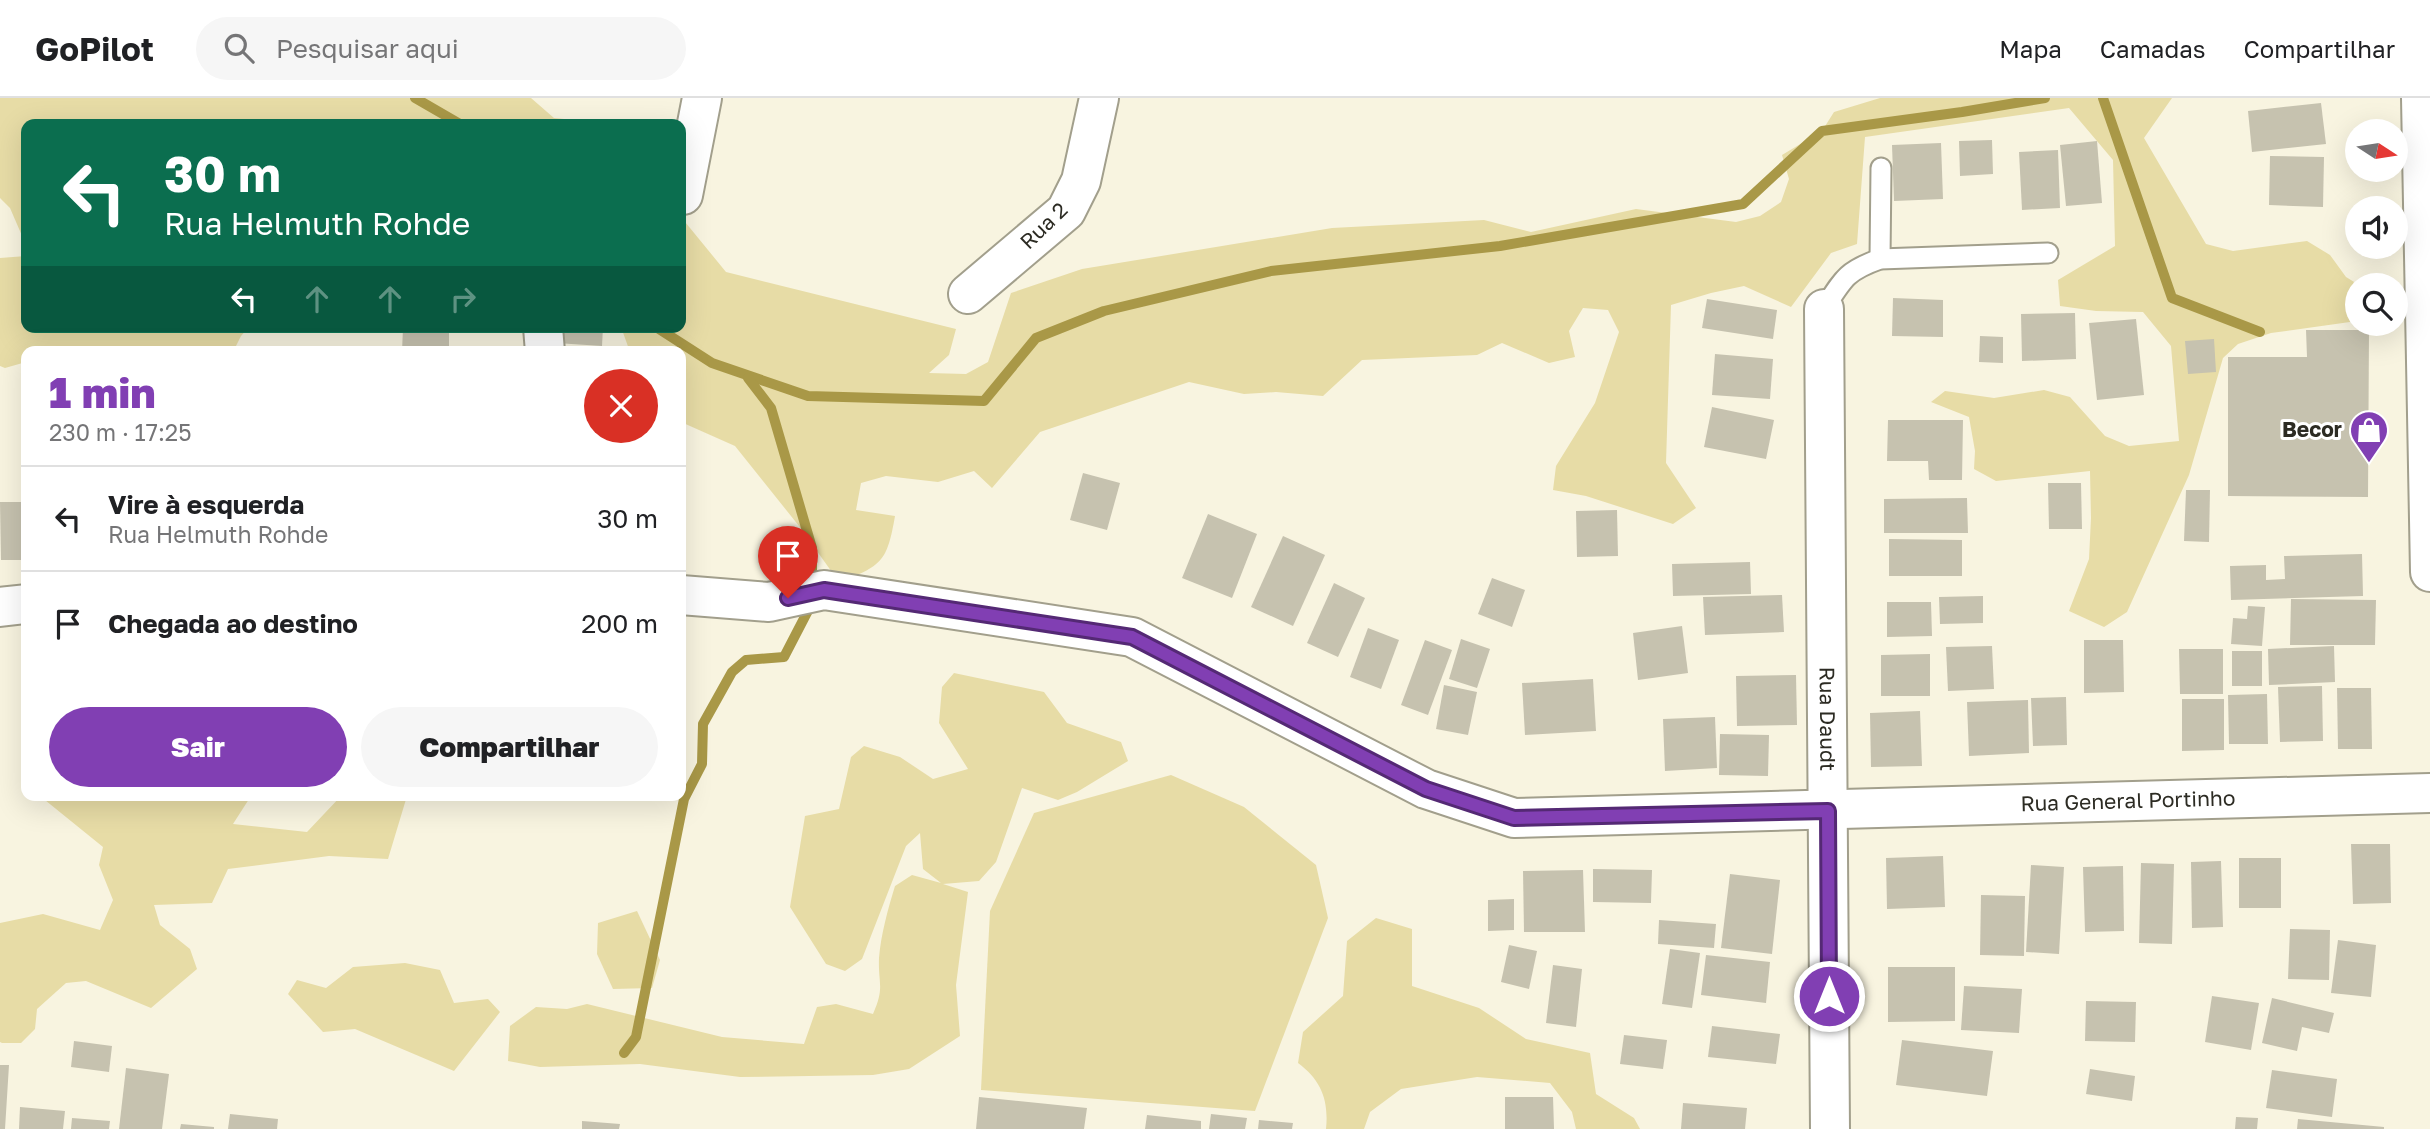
<!DOCTYPE html>
<html lang="pt">
<meta charset="utf-8">
<style>
body{margin:0;font-family:"Golos Text",sans-serif;background:#f6f6f6;color:#202124;height:100vh;display:flex;flex-direction:column;font-size:26px;white-space:nowrap}
*{box-sizing:border-box;margin:0}
p{font-size:23px;color:#757577}
.icon{flex:none;width:38px;height:38px;fill:none;stroke:currentColor;stroke-width:2;stroke-linecap:round;stroke-linejoin:round}
.map{position:relative;flex:1;overflow:hidden}
.panel{position:absolute;left:21px;top:248px;width:665px;height:455px;display:flex;flex-direction:column;background:#fff;border-radius:14px;box-shadow:0 7px 28px #0002}
.panel>*{flex:none}
.top-card{position:absolute;left:21px;top:21px;width:665px;height:214px;border-radius:14px;box-shadow:0 7px 28px #0002;background:#0b6e4f;color:#fff;overflow:hidden}
.needle{width:46px;rotate:102deg}
.fabs{position:absolute;left:2345px;top:21px;display:grid;gap:14px}
.fabs a{display:grid;place-items:center;width:63px;height:63px;border-radius:50%;background:#fff;box-shadow:0 7px 28px #0002;font-size:35px}
.pin{position:absolute;display:grid;place-items:center;width:60px;height:60px;color:#fff;margin:-72px -30px;border-radius:50% 50% 50% 0;rotate:-45deg;box-shadow:0 0 7px #0007}
.pin .icon{rotate:45deg}
.me{position:absolute;width:77px;margin:-38px;rotate:0deg;stroke-linejoin:round;filter:drop-shadow(0 0 5px #0008)}
.turn{display:flex;align-items:center;gap:24px;height:147px;padding:0 28px;font-size:32px}
.turn .icon{width:91px;height:91px;stroke-width:2.5}
.turn b{display:block;font-size:49px;line-height:60px}
.lanes{display:flex;align-items:center;height:66px;padding:0 28px;background:#0003;justify-content:center;gap:35px;direction:ltr}
.lanes .off{opacity:.35}
.round{display:grid;place-items:center;flex:none;width:74px;height:74px;border-radius:37px;background:#f6f6f6}
.overview{display:flex;align-items:center;justify-content:space-between;height:119px;padding:0 28px}
h1{font-size:42px;font-weight:800;line-height:52px;color:#813fb3}
.cta{display:flex;gap:14px;margin-top:auto;padding:14px 28px}
.cta a{flex:1;height:80px;border-radius:42px;background:#813fb3;color:#fff;font-size:28px;font-weight:800;line-height:80px;text-align:center}
.cta a+a{background:#f6f6f6;color:#202124}
ul{padding:0;list-style:none}
li{display:flex;align-items:center;gap:21px;height:105px;padding:0 28px;border-top:2px solid #e0e0e0}
li div{flex:1}
li b{display:block;font-size:26px}
li em{font-style:normal}
header{display:flex;align-items:center;gap:42px;box-sizing:border-box;height:98px;padding:0 35px;background:#fff;border-bottom:2px solid #e0e0e0}
header strong{font-size:33px}
nav{display:flex;gap:38px;margin-inline-start:auto;font-size:24px}
.search{width:490px;height:63px;background:#f6f6f6;display:flex;align-items:center;gap:18px;box-sizing:border-box;padding:0 24px;border-radius:38px;color:#757577;font-size:26px}
.map>svg:first-child{display:block}
.green{fill:#e7dca6}
.lines{fill:none;stroke-linecap:round;stroke-linejoin:round}
.stream{stroke:#a99847;stroke-width:10}
.building{fill:#c6c2af}
.lane-casing{stroke:#a29f8c;stroke-width:23}
.street-casing{stroke:#a29f8c;stroke-width:42}
.secondary-casing{stroke:#a29f8c;stroke-width:42}
.lane{stroke:#fff;stroke-width:19}
.street{stroke:#fff;stroke-width:38}
.secondary{stroke:#fff;stroke-width:38}
.route-casing{stroke:#542974;stroke-width:18}
.route{stroke:#813fb3;stroke-width:12}
.labels{text-anchor:middle;stroke-width:6;stroke-linejoin:round;paint-order:stroke}
.street-label{font-size:21px;fill:#2c2b23;stroke:#fff}
.poi-label{font-size:21px;font-weight:bold;fill:#2c2b23;stroke:#fff;text-anchor:end}
</style>
<header>
<strong>GoPilot</strong>
<div class="search"><svg class="icon" aria-label="search" viewBox="0 0 24 24"><circle cx="10" cy="10" r="6"/><path d="M15 15l6 6"/></svg>Pesquisar aqui</div>
<nav><a>Mapa</a><a>Camadas</a><a>Compartilhar</a></nav>
</header>
<div class="map">
<svg width="2430" height="1031" viewBox="0 0 2430 1031">
<rect width="100%" height="100%" fill="#f8f4e0"/>
<g class="green">
<path d="M0 0H531L554 20 615 26H26V147L10 110 0 100Z"/>
<path d="M1880 0H2172L2144 40 2206 146 2233 153 2307 143 2330 157 2346 179 2359 187 2357 223 2271 235 2238 246 2223 260 2189 377 2127 514 2104 529 2069 513 2089 461 2091 420 2090 373 1996 383 1974 371 1975 353 1969 319 1931 304 1945 293 1994 300 2044 292 2070 299 2105 338 2129 348 2179 343 2171 248 2143 214 2096 213 2060 208 2058 182 2115 148 2113 62 2069 10 1865 39 1857 146 1831 155 1791 209 1744 188 1711 195 1671 207 1666 365 1696 410 1673 426 1586 398 1553 392 1556 368 1595 305 1619 234 1608 212 1583 210 1569 233 1575 259 1549 265 1502 245 1477 257 1362 262 1323 298 1276 294 1244 296 1189 284 1040 334 992 390 974 373 938 384 886 378 861 385 856 412 895 418C887 464 882 468 839 484L799 428 735 348 681 324V254H630L621 229H681V119L726 174 956 231 949 257 929 275 966 276 988 264 1011 195 1082 171 1332 130 1484 122 1531 134 1636 111 1736 124 1760 118 1781 104 1789 81 1782 57 1822 33 1834 14Z"/>
<path d="M26 158V229H249L241 238 233 254H26V264L5 270 0 268V160Z"/>
<path d="M954 575 1044 594 1067 625 1121 644 1128 663 1077 694 1058 702 1022 690 996 764 979 783 943 786 968 794 956 887 960 938 909 971 873 977 740 979 640 966 540 969 508 963 510 928 536 909 567 911 587 906 722 939 804 946 817 909 836 906 873 916C885 889 878 886 879 860 881 836 888 811 895 788L912 777 941 785 923 771 920 735 906 748 862 861 845 873 826 866 790 809 805 718 839 711 851 659 864 648 900 659 933 681 968 671 939 625 942 589Z"/>
<path d="M1171 677 1244 709 1316 767 1328 820 1255 1013 981 992 990 813 1034 715Z"/>
<path d="M40 698H251L233 726 307 734 341 698H407L388 761 329 758 228 771 212 805 154 807 160 827 190 851 197 871 151 910 86 883 66 885 37 911 35 931 21 945H2L0 944V825L43 816 100 832 113 802 99 767 103 749Z"/>
<path d="M637 813 660 862 652 890 613 891 597 856 598 825Z"/>
<path d="M1376 820 1412 831V888L1479 910 1526 941 1590 955 1596 996 1634 1020 1640 1031H1576L1572 1014 1550 985 1477 979 1401 991 1370 1014 1364 1031H1326C1329 1002 1321 982 1298 965L1303 934 1343 898 1347 843Z"/>
<path d="M405 865 440 872 454 905 488 901 500 914 454 973 355 931 323 934 288 896 297 882 326 890 353 869Z"/>
</g>
<g class="lines">
<g class="stream">
<path d="M415 0 460 26"/>
<path d="M2103 0 2172 200 2260 234"/>
<path d="M656 229 712 265 808 298 984 303 1036 240 1104 213 1271 173 1500 148 1743 106 1822 33 1962 14 2045 0"/>
<path d="M748 280 771 310 812 450V489"/>
<path d="M624 955 636 939 684 701 702 666 703 626 732 574 746 562 784 559 812 505"/>
</g>
</g>
<g class="building">
<path d="M2321 5 2326 46 2252 54 2248 13Z"/>
<path d="M1992 42 1993 76 1960 78 1959 43Z"/>
<path d="M2097 43 2102 105 2066 108 2060 47Z"/>
<path d="M1941 45 1943 101 1894 103 1892 47Z"/>
<path d="M2058 52 2060 110 2022 112 2019 54Z"/>
<path d="M2270 58 2324 59 2323 109 2269 107Z"/>
<path d="M1893 200 1943 202V239L1892 238Z"/>
<path d="M1707 201 1777 212 1773 241 1702 230Z"/>
<path d="M2075 215 2076 261 2022 263 2021 216Z"/>
<path d="M2136 221 2144 297 2097 302 2089 225Z"/>
<path d="M403 229H449V254H402Z"/>
<path d="M557 229H603L602 248 556 245Z"/>
<path d="M2306 232H2369L2368 399 2228 398V259H2307Z"/>
<path d="M1980 238 2003 239V265L1979 264Z"/>
<path d="M2214 241 2216 274 2188 276 2185 243Z"/>
<path d="M1715 256 1773 261 1770 301 1712 297Z"/>
<path d="M1712 309 1774 322 1766 361 1704 349Z"/>
<path d="M1888 322H1963L1962 382H1929L1928 363H1887Z"/>
<path d="M1083 375 1120 385 1107 432 1070 422Z"/>
<path d="M2048 385H2081L2082 431H2049Z"/>
<path d="M2186 392H2210L2209 444 2184 443Z"/>
<path d="M1967 400 1968 435H1884V401Z"/>
<path d="M0 404H26V462H1Z"/>
<path d="M1617 412 1618 458 1577 459 1576 413Z"/>
<path d="M1208 416 1257 436 1232 500 1182 480Z"/>
<path d="M1283 438 1325 457 1293 528 1251 509Z"/>
<path d="M1889 441 1962 442V478H1889Z"/>
<path d="M2362 456 2363 498 2231 502 2230 468 2266 467V482L2285 481 2284 458Z"/>
<path d="M1750 464 1751 496 1673 498 1672 466Z"/>
<path d="M1492 480 1525 492 1512 529 1478 516Z"/>
<path d="M1334 485 1365 500 1338 559 1307 545Z"/>
<path d="M1782 497 1784 534 1705 537 1703 499Z"/>
<path d="M1983 498V525L1940 526 1939 499Z"/>
<path d="M2291 501 2376 502 2375 547H2290Z"/>
<path d="M1887 504H1931L1932 538 1887 539Z"/>
<path d="M2248 508 2265 509 2262 548 2231 546 2233 520 2247 521Z"/>
<path d="M1682 528 1688 575 1638 582 1633 535Z"/>
<path d="M1368 530 1399 542 1381 591 1350 579Z"/>
<path d="M1461 541 1490 551 1477 590 1449 581Z"/>
<path d="M1425 542 1452 552 1428 617 1401 607Z"/>
<path d="M2084 542H2123L2124 594 2084 595Z"/>
<path d="M1992 548 1994 591 1948 593 1946 549Z"/>
<path d="M2334 548 2335 584 2269 587 2268 551Z"/>
<path d="M2179 551H2223V596H2180Z"/>
<rect x="2232" y="553" width="30" height="35"/>
<path d="M1930 556V598H1881V557Z"/>
<path d="M1796 577 1797 627 1737 628 1736 578Z"/>
<path d="M1593 581 1596 633 1525 637 1522 585Z"/>
<path d="M1444 587 1477 594 1468 637 1436 631Z"/>
<path d="M2322 588 2323 643 2280 644 2278 589Z"/>
<path d="M2337 590H2371L2372 651H2338Z"/>
<path d="M2267 596 2268 646H2229L2228 597Z"/>
<path d="M2066 599 2067 647 2033 648 2031 600Z"/>
<path d="M2182 601H2224V652L2182 653Z"/>
<path d="M2028 602 2029 655 1969 658 1967 604Z"/>
<path d="M1920 613 1922 668 1871 669 1870 615Z"/>
<path d="M1715 619 1717 670 1665 673 1663 621Z"/>
<path d="M1720 636 1769 637 1768 678 1719 677Z"/>
<path d="M2351 746H2390L2391 805 2353 806Z"/>
<path d="M1943 758 1945 809 1887 811 1886 760Z"/>
<rect x="2239" y="760" width="42" height="50"/>
<path d="M2221 763 2223 829 2192 830 2191 764Z"/>
<path d="M2141 765 2174 766 2172 846 2139 845Z"/>
<path d="M2031 767 2064 769 2059 856 2026 854Z"/>
<path d="M2123 768 2124 833 2085 834 2083 769Z"/>
<path d="M1593 771 1652 772 1651 805 1593 804Z"/>
<path d="M1583 772 1585 834H1524L1523 773Z"/>
<path d="M1730 776 1780 782 1772 856 1721 850Z"/>
<path d="M1981 797 2025 798 2024 858 1980 857Z"/>
<path d="M1514 801V832L1488 833V802Z"/>
<path d="M1659 822 1716 826 1714 850 1658 846Z"/>
<path d="M2290 831 2330 832 2329 882 2288 881Z"/>
<path d="M2338 842 2376 847 2371 899 2331 895Z"/>
<path d="M1509 847 1537 853 1529 891 1501 884Z"/>
<path d="M1670 851 1700 855 1692 910 1662 906Z"/>
<path d="M1706 857 1770 864 1766 905 1701 897Z"/>
<path d="M1553 867 1582 871 1576 929 1546 925Z"/>
<path d="M1888 869H1955V923L1888 924Z"/>
<path d="M1964 888 2022 891 2019 935 1961 932Z"/>
<path d="M2212 898 2259 905 2251 952 2205 944Z"/>
<path d="M2272 900 2334 915 2329 935 2302 929 2297 953 2262 945Z"/>
<path d="M2086 903 2136 904 2135 944 2085 943Z"/>
<path d="M1712 928 1780 936 1776 966 1708 959Z"/>
<path d="M1624 937 1667 942 1663 971 1620 966Z"/>
<path d="M1902 942 1993 953 1987 998 1896 987Z"/>
<path d="M74 943 112 948 109 974 71 969Z"/>
<path d="M0 967H9L5 1031H0Z"/>
<path d="M126 970 169 976 162 1031H119Z"/>
<path d="M2090 971 2135 978 2132 1003 2086 996Z"/>
<path d="M2272 972 2337 981 2332 1019 2266 1010Z"/>
<path d="M979 999 1087 1010 1084 1031H976Z"/>
<path d="M1505 999H1553L1554 1031H1505Z"/>
<path d="M1683 1005 1747 1010 1745 1031H1681Z"/>
<path d="M20 1009 65 1013 63 1031H19Z"/>
<path d="M230 1016 278 1021 277 1031H228Z"/>
<path d="M1211 1016 1247 1020 1245 1031H1209Z"/>
<path d="M1147 1017 1201 1023V1031H1145Z"/>
<path d="M2236 1019 2258 1020 2257 1031H2235Z"/>
<path d="M72 1020 110 1023 109 1031H71Z"/>
<path d="M2298 1021 2384 1029V1031H2297Z"/>
<path d="M1259 1022 1293 1025 1292 1031H1258Z"/>
<path d="M582 1023 620 1026 619 1031H582Z"/>
<path d="M181 1026 214 1029V1031H180Z"/>
</g>
<g class="lines">
<defs>
<g id="lane">
<path d="M1880 161 1881 70"/>
<path d="M1824 211C1843 181 1846 173 1880 161L2048 155"/>
</g>
<g id="street">
<path d="M683 97 702 0"/>
<path d="M968 196 1066 113 1081 83 1099 0"/>
<path id="s1" d="M1824 211 1830 1031"/>
<path d="M543 229 545 254"/>
<path id="s2" d="M681 497 769 504 824 492 1132 539 1426 691 1514 720 2430 695"/>
<path d="M0 509 26 506"/>
</g>
<path id="secondary" d="M2421 0 2430 474"/>
</defs>
<use href="#lane" class="lane-casing"/>
<use href="#street" class="street-casing"/>
<use href="#secondary" class="secondary-casing"/>
<use href="#lane" class="lane"/>
<use href="#street" class="street"/>
<use href="#secondary" class="secondary"/>
</g>
<g class="lines">
<defs>
<path id="route" d="M788 500 824 492 1132 539 1426 691 1514 720 1828 713 1829 898"/>
</defs>
<use href="#route" class="route-casing"/>
<use href="#route" class="route"/>
</g>
<defs>
<symbol id="shop-pin" viewBox="-11 -11 22 30"><path d="M0 17L-7.5 6A9.5 9.5 0 1 1 7.5 6Z" fill="#813fb3" stroke="#fff"/><path d="M-5-2.5h2.3a2.7 3.5 0 0 1 5.4 0H5L5.5 6h-11ZM-1.5-2.5h3a1.5 2.3 0 0 0-3 0Z" fill="#fff"/></symbol>
</defs>
<g fill-rule="evenodd">
<use href="#shop-pin" x="2347" y="310" width="44" height="60"/>
</g>
<g class="labels">
<g class="street-label">
<text transform="translate(1044 128) rotate(-44)" y="7">Rua 2</text>
<text dy="7" stroke="none"><textPath href="#s1" startOffset="410">Rua Daudt</textPath></text>
<text dy="7" stroke="none"><textPath href="#s2" startOffset="1494">Rua General Portinho</textPath></text>
</g>
<g class="poi-label">
<text x="2342" y="339">Becor</text>
</g>
</g>
</svg>
<div class="fabs">
<a><svg class="needle" viewBox="-14 -14 28 28"><path d="M0-13l5 13h-10z" fill="#e53935"/><path d="M0 13l5-13h-10z" fill="#757577"/></svg></a>
<a><svg class="icon" aria-label="sound" viewBox="0 0 24 24"><path d="M4 9h4l5-4v14l-5-4H4zM17 9q2 3 0 6"/></svg></a>
<a><svg class="icon" aria-label="search" viewBox="0 0 24 24"><circle cx="10" cy="10" r="6"/><path d="M15 15l6 6"/></svg></a>
</div>
<div class="pin" style="left:788px;top:500px;background:#d93025"><svg class="icon" aria-label="arrive" viewBox="0 0 24 24"><path d="M6 21V4h12l-3 4 3 4H6"/></svg></div>
<svg class="me" style="left:1829px;top:898px" viewBox="-20 -20 40 40"><circle r="17" fill="#813fb3" stroke="#fff" stroke-width="3"/><path d="M0-11L8 9 0 5-8 9z" fill="#fff"/></svg>
<div class="top-card">
<div class="turn"><svg class="icon" aria-label="left" viewBox="0 0 24 24"><path d="M17 20v-9H6M10 6l-5 5 5 5"/></svg><div><b>30 m</b>Rua Helmuth Rohde</div></div>
<div class="lanes"><svg class="icon" aria-label="left" viewBox="0 0 24 24"><path d="M17 20v-9H6M10 6l-5 5 5 5"/></svg><svg class="icon off" aria-label="ahead" viewBox="0 0 24 24"><path d="M12 20V5M6 11l6-6 6 6"/></svg><svg class="icon off" aria-label="ahead" viewBox="0 0 24 24"><path d="M12 20V5M6 11l6-6 6 6"/></svg><svg class="icon off" aria-label="right" viewBox="0 0 24 24"><path d="M7 20v-9h11M14 6l5 5-5 5"/></svg></div>
</div>
<section class="panel">
<div class="overview"><div><h1>1 min</h1><p>230 m · 17:25</p></div><a class="round" style="background:#d93025;color:#fff"><svg class="icon" aria-label="close" viewBox="0 0 24 24"><path d="M6 6l12 12M18 6L6 18"/></svg></a></div>
<ul>
<li><svg class="icon" aria-label="left" viewBox="0 0 24 24"><path d="M17 20v-9H6M10 6l-5 5 5 5"/></svg><div><b>Vire à esquerda</b><p>Rua Helmuth Rohde</p></div><em>30 m</em></li>
<li><svg class="icon" aria-label="arrive" viewBox="0 0 24 24"><path d="M6 21V4h12l-3 4 3 4H6"/></svg><div><b>Chegada ao destino</b></div><em>200 m</em></li>
</ul>
<div class="cta"><a>Sair</a><a>Compartilhar</a></div>
</section>
</div>
